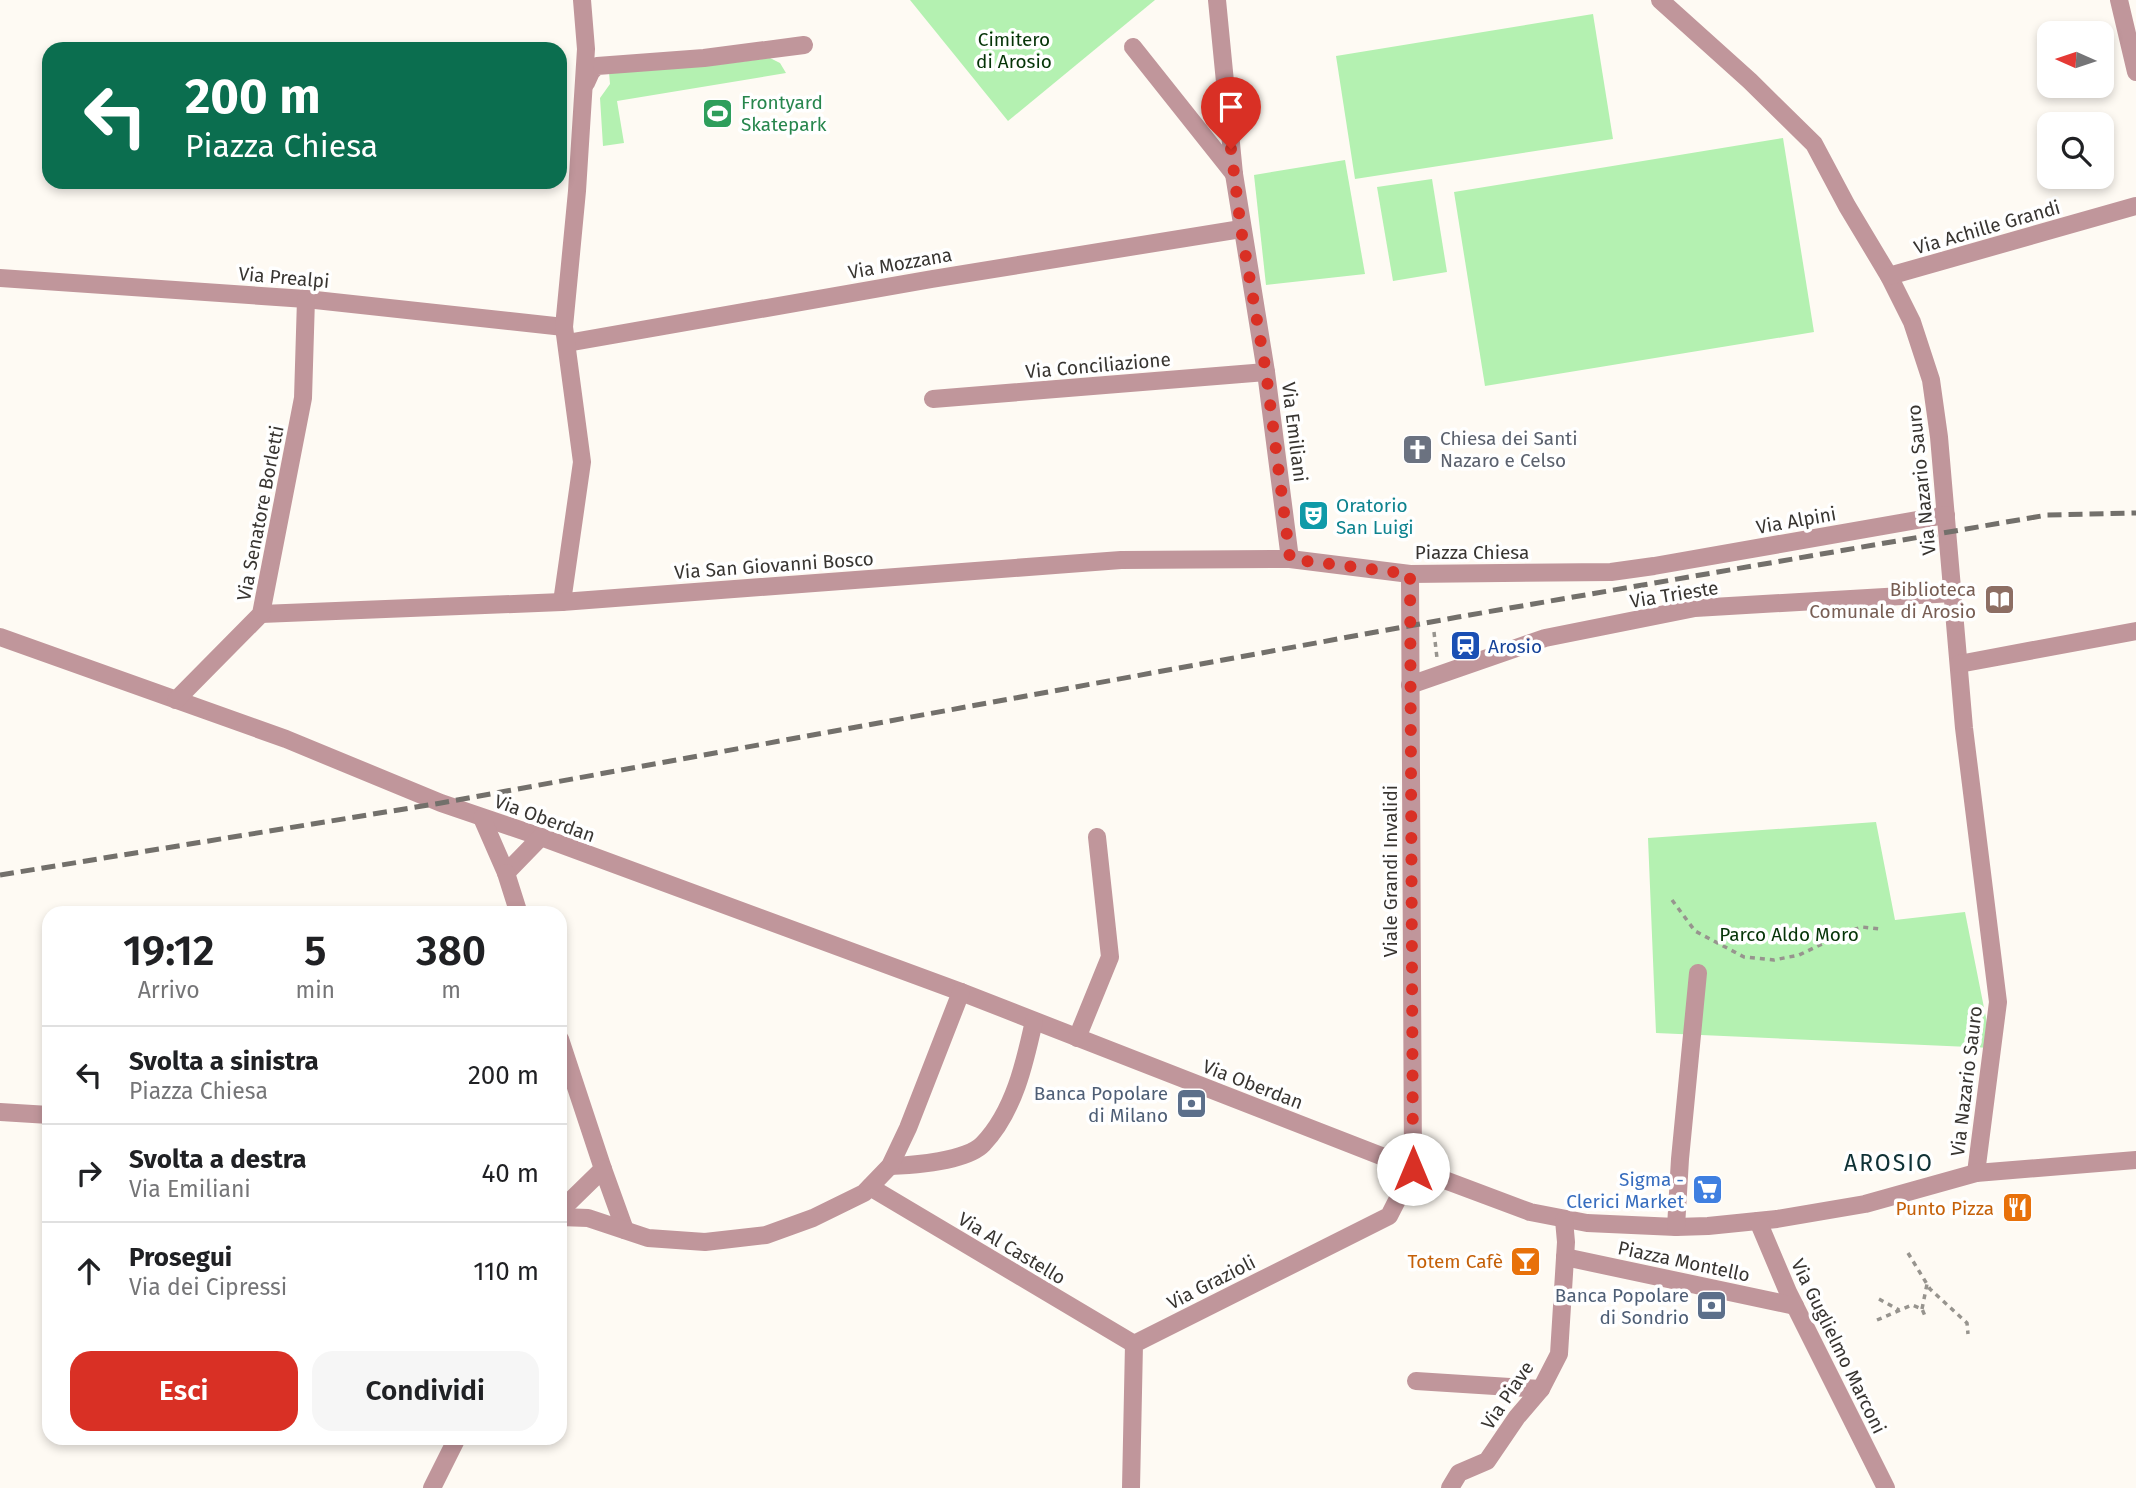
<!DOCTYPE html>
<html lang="it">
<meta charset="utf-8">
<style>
body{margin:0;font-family:"Fira Sans",sans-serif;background:#f6f6f6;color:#202124;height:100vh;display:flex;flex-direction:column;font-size:26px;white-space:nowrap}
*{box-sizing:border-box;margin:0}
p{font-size:23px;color:#757577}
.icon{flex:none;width:38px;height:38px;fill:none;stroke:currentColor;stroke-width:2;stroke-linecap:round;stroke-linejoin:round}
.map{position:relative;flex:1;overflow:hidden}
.side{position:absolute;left:42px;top:906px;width:525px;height:539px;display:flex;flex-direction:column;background:#fff;border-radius:21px;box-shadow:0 4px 10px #0003}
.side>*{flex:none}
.hud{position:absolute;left:42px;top:42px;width:525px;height:147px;border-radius:21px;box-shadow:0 4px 10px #0003;background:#0b6e4f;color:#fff;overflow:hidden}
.needle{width:46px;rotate:273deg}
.tools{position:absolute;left:2037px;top:21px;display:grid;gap:14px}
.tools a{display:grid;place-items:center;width:77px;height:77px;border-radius:14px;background:#fff;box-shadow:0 4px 10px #0003;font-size:35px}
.pin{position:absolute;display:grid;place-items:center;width:60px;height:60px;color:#fff;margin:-72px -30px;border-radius:50% 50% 50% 0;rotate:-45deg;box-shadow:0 0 7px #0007}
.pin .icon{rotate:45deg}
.me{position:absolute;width:77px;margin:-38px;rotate:0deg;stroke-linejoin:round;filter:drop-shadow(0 0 5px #0008)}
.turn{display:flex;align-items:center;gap:24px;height:147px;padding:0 28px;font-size:32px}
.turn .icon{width:91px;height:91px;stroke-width:2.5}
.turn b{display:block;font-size:49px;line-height:60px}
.eta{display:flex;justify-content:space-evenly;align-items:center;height:119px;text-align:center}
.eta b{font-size:42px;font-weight:600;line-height:49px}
.cta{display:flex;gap:14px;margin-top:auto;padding:14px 28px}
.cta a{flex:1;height:80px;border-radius:21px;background:#d93025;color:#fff;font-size:28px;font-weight:600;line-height:80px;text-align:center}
.cta a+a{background:#f6f6f6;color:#202124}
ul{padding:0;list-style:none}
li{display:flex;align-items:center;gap:21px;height:98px;padding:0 28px;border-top:2px solid #e0e0e0}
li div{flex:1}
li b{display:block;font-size:26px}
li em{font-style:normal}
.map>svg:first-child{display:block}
.green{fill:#b4f1b1}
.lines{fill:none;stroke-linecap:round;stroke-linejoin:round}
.path{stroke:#97948e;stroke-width:3.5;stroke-dasharray:5 5;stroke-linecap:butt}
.minor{stroke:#c0969b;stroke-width:18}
.rail{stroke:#73706b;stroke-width:5;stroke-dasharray:14 7;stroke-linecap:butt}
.route{stroke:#d93025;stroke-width:12;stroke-dasharray:0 21.6}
.labels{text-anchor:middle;stroke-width:7;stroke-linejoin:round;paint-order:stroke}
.park-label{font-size:19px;fill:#053407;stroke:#fff}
.leisure-label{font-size:19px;fill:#27864d;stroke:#fff;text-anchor:start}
.street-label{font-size:19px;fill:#383531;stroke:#fff}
.worship-label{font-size:19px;fill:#5b616d;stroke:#fff;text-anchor:start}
.culture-label{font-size:19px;fill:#0d838f;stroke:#fff;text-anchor:start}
.education-label{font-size:19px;fill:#785e54;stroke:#fff;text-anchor:end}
.transit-label{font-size:19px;fill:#164399;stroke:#fff;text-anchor:start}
.service-label{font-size:19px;fill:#4e5e75;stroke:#fff;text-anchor:end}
.shop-label{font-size:19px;fill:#366cbe;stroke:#fff;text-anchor:end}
.food-label{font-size:19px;fill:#c56008;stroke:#fff;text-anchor:end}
.quarter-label{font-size:23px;letter-spacing:2px;fill:#0f3236;stroke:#fff}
</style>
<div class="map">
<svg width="2136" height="1488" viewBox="0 0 2136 1488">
<rect width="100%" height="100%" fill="#fefaf3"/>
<g class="green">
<path d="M910 0H1155L1008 121Z"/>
<path d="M1593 14 1613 139 1355 179 1336 56Z"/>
<path d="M770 58 780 63 786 73 617 101 624 143 603 146 600 98 610 84 609 72 707 66Z"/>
<path d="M1783 138 1814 332 1485 386 1454 192Z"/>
<path d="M1345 160 1365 274 1266 285 1254 175Z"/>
<path d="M1432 179 1447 272 1393 281 1377 187Z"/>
<path d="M1876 822 1895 920 1965 912 1992 1048 1656 1033 1648 838Z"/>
</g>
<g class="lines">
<g class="path">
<path d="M1434 632 1437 658"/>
<path d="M1672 900 1695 931 1744 957 1774 960 1799 955 1849 931 1862 927 1880 929"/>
<path d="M1908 1253 1930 1289 1967 1323 1968 1334"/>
<path d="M1879 1299 1899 1310"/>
<path d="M1922 1309 1927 1284"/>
<path d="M1877 1320 1912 1305 1922 1309 1925 1316"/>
</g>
<g class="minor">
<path d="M1217 0 1234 174 1266 372 1290 559"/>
<path d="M1660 0 1750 81 1814 144 1847 206 1889 276 1912 322 1931 380 1939 437 1964 728 1998 1002 1976 1173"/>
<path d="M2119 0 2136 72"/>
<path d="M1133 47 1234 174"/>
<path d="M586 83 591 72 597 66 704 58 804 45"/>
<path d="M1889 276 2136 206"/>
<path d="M0 278 306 299 564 327"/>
<path d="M567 343 932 279 1241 229"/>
<path d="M933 399 1266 372"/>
<path d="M562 602 582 462 564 327 577 191 586 49 582 0"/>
<path d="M261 614 562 602 1121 560 1290 559 1410 574 1611 572 1654 566 1946 515"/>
<path d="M0 637 286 739 441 803 541 837 961 992 1394 1161 1530 1212 1587 1223 1676 1227 1708 1226 1777 1219 1865 1204 1976 1173 2136 1160"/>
<path d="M1959 664 2136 631"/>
<path d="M1410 685 1545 638 1695 608 1953 593"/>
<path d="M176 700 261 614 303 398 306 299"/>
<path d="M482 818 506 873 541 837"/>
<path d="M506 873 519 914"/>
<path d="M1077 1038 1110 957 1097 837"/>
<path d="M560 1039 603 1169"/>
<path d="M0 1112 49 1115"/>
<path d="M890 1166C913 1165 967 1161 983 1144 1014 1112 1025 1062 1034 1021"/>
<path d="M870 1187 1134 1344"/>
<path d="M560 1211 603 1169 625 1230"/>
<path d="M560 1217 588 1218 648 1238 705 1242 766 1235 813 1218 864 1193 890 1166 908 1128 961 992"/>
<path d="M1758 1221 1788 1292 1886 1488"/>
<path d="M1676 1227 1680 1159 1698 973"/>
<path d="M1565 1257 1795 1306"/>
<path d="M1416 1381 1541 1389"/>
<path d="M432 1488 457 1438"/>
<path d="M1131 1488 1134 1344 1389 1216 1413 1169 1410 574"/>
<path d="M1450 1488 1459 1473 1487 1461 1517 1417 1541 1389 1559 1354 1566 1242 1564 1220"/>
</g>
<path class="rail" d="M0 875 441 803 1458 617 2047 515 2136 513"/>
</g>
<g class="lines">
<path class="route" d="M1231 149 1241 229 1266 372 1290 559 1410 574 1413 1169"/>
</g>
<defs>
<symbol id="stadium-square" viewBox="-11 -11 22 22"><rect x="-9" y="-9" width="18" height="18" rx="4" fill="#2e9e5b" stroke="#fff"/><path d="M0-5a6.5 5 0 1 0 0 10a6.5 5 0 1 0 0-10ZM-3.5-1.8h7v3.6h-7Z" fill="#fff"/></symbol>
<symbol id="church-square" viewBox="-11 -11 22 22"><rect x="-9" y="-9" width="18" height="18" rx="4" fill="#6b7280" stroke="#fff"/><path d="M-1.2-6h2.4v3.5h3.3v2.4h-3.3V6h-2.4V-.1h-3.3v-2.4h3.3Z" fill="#fff"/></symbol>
<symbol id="theatre-square" viewBox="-11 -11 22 22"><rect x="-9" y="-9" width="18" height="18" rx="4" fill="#0f9aa8" stroke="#fff"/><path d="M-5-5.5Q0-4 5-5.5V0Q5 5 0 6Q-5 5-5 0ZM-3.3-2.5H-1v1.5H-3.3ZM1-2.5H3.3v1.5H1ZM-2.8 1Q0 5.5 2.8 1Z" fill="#fff"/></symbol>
<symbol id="library-square" viewBox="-11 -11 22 22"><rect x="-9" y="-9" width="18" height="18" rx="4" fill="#8d6e63" stroke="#fff"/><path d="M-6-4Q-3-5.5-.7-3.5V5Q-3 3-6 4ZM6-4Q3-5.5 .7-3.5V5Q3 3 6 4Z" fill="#fff"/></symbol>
<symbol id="station-square" viewBox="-11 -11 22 22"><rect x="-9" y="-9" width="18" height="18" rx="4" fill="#1a4fb4" stroke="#fff"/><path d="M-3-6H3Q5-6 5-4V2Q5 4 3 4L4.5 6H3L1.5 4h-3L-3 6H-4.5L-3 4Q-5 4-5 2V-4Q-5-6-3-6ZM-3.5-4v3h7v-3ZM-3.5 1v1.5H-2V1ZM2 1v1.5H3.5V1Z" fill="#fff"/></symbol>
<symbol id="bank-square" viewBox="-11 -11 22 22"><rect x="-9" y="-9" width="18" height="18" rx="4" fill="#5c6f8a" stroke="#fff"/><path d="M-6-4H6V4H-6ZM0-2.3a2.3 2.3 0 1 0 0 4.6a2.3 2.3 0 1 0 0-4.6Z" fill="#fff"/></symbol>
<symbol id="supermarket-square" viewBox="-11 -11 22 22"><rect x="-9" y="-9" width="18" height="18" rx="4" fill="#3f7fe0" stroke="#fff"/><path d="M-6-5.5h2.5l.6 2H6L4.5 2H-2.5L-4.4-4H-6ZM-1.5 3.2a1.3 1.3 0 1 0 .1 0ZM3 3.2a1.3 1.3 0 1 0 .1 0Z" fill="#fff"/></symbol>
<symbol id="restaurant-square" viewBox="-11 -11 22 22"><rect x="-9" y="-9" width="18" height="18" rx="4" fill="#e8710a" stroke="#fff"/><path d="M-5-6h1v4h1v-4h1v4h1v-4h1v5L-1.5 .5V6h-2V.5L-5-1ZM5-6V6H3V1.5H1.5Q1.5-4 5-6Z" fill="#fff"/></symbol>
<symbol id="bar-square" viewBox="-11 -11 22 22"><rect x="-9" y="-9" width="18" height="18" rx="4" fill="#e8710a" stroke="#fff"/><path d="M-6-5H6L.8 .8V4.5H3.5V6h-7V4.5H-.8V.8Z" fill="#fff"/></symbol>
</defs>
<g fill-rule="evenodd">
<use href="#stadium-square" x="700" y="96" width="35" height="35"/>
<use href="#church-square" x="1400" y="432" width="35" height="35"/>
<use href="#theatre-square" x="1296" y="498" width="35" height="35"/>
<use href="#library-square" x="1982" y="582" width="35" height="35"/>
<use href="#station-square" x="1448" y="628" width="35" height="35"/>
<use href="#bank-square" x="1174" y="1086" width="35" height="35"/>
<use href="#supermarket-square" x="1690" y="1172" width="35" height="35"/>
<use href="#restaurant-square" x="2000" y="1190" width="35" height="35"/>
<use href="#bar-square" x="1508" y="1244" width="35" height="35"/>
<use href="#bank-square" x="1694" y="1288" width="35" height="35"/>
</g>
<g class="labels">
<g class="park-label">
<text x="1014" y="46">Cimitero<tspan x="1014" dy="22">di Arosio</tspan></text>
<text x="1789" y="941">Parco Aldo Moro</text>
</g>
<g class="leisure-label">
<text x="741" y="109">Frontyard<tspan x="741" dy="22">Skatepark</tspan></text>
</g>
<g class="street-label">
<text transform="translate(1987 227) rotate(-16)" y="7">Via Achille Grandi</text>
<text transform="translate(900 263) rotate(-10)" y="7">Via Mozzana</text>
<text transform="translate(284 277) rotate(5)" y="7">Via Prealpi</text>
<text transform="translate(1098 365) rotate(-5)" y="7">Via Conciliazione</text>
<text transform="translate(1295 432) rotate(83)" y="7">Via Emiliani</text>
<text transform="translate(1921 480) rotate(-96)" y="7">Via Nazario Sauro</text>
<text transform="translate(260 513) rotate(-79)" y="7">Via Senatore Borletti</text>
<text transform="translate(1796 520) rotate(-10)" y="7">Via Alpini</text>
<text x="1472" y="559">Piazza Chiesa</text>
<text transform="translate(774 565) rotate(-4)" y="7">Via San Giovanni Bosco</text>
<text transform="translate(1674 594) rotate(-9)" y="7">Via Trieste</text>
<text transform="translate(545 818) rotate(20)" y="7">Via Oberdan</text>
<text transform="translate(1390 871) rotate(-90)" y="7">Viale Grandi Invalidi</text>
<text transform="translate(1966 1081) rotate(-83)" y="7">Via Nazario Sauro</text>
<text transform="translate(1253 1084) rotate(21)" y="7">Via Oberdan</text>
<text transform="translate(1012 1248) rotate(31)" y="7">Via Al Castello</text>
<text transform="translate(1684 1261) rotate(12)" y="7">Piazza Montello</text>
<text transform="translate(1211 1282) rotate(-27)" y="7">Via Grazioli</text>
<text transform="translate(1839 1346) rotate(64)" y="7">Via Guglielmo Marconi</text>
<text transform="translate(1507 1395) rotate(-56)" y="7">Via Piave</text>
</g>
<g class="worship-label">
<text x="1440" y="445">Chiesa dei Santi<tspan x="1440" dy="22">Nazaro e Celso</tspan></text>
</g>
<g class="culture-label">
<text x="1336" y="512">Oratorio<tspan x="1336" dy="22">San Luigi</tspan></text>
</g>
<g class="education-label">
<text x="1976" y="596">Biblioteca<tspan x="1976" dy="22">Comunale di Arosio</tspan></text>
</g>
<g class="transit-label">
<text x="1488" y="653">Arosio</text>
</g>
<g class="service-label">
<text x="1168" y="1100">Banca Popolare<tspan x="1168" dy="22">di Milano</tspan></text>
<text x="1689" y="1302">Banca Popolare<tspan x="1689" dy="22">di Sondrio</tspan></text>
</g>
<g class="shop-label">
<text x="1684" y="1186">Sigma -<tspan x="1684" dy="22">Clerici Market</tspan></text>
</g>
<g class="food-label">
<text x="1994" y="1215">Punto Pizza</text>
<text x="1503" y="1268">Totem Cafè</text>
</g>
<g class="quarter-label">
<text x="1889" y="1171">AROSIO</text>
</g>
</g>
</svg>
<div class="tools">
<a><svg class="needle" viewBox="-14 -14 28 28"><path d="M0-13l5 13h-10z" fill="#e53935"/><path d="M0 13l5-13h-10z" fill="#757577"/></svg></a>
<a><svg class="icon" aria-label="search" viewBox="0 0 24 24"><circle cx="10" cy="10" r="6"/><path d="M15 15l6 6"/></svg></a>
</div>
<div class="pin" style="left:1231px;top:149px;background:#d93025"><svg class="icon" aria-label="arrive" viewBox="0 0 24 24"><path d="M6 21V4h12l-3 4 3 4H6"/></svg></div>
<svg class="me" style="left:1413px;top:1169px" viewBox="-20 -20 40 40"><circle r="19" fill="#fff"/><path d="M0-13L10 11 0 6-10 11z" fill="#d93025"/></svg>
<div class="hud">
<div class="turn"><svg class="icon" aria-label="left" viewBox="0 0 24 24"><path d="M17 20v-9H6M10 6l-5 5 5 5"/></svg><div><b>200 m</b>Piazza Chiesa</div></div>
</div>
<section class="side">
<div class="eta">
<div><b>19:12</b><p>Arrivo</p></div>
<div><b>5</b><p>min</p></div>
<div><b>380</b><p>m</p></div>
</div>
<ul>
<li><svg class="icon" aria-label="left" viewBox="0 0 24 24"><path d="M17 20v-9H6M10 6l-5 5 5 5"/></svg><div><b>Svolta a sinistra</b><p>Piazza Chiesa</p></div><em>200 m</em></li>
<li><svg class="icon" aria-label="right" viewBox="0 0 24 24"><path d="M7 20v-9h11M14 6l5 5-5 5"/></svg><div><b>Svolta a destra</b><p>Via Emiliani</p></div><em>40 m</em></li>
<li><svg class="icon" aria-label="ahead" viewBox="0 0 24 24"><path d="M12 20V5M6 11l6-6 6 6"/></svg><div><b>Prosegui</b><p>Via dei Cipressi</p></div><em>110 m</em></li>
</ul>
<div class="cta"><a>Esci</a><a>Condividi</a></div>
</section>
</div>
